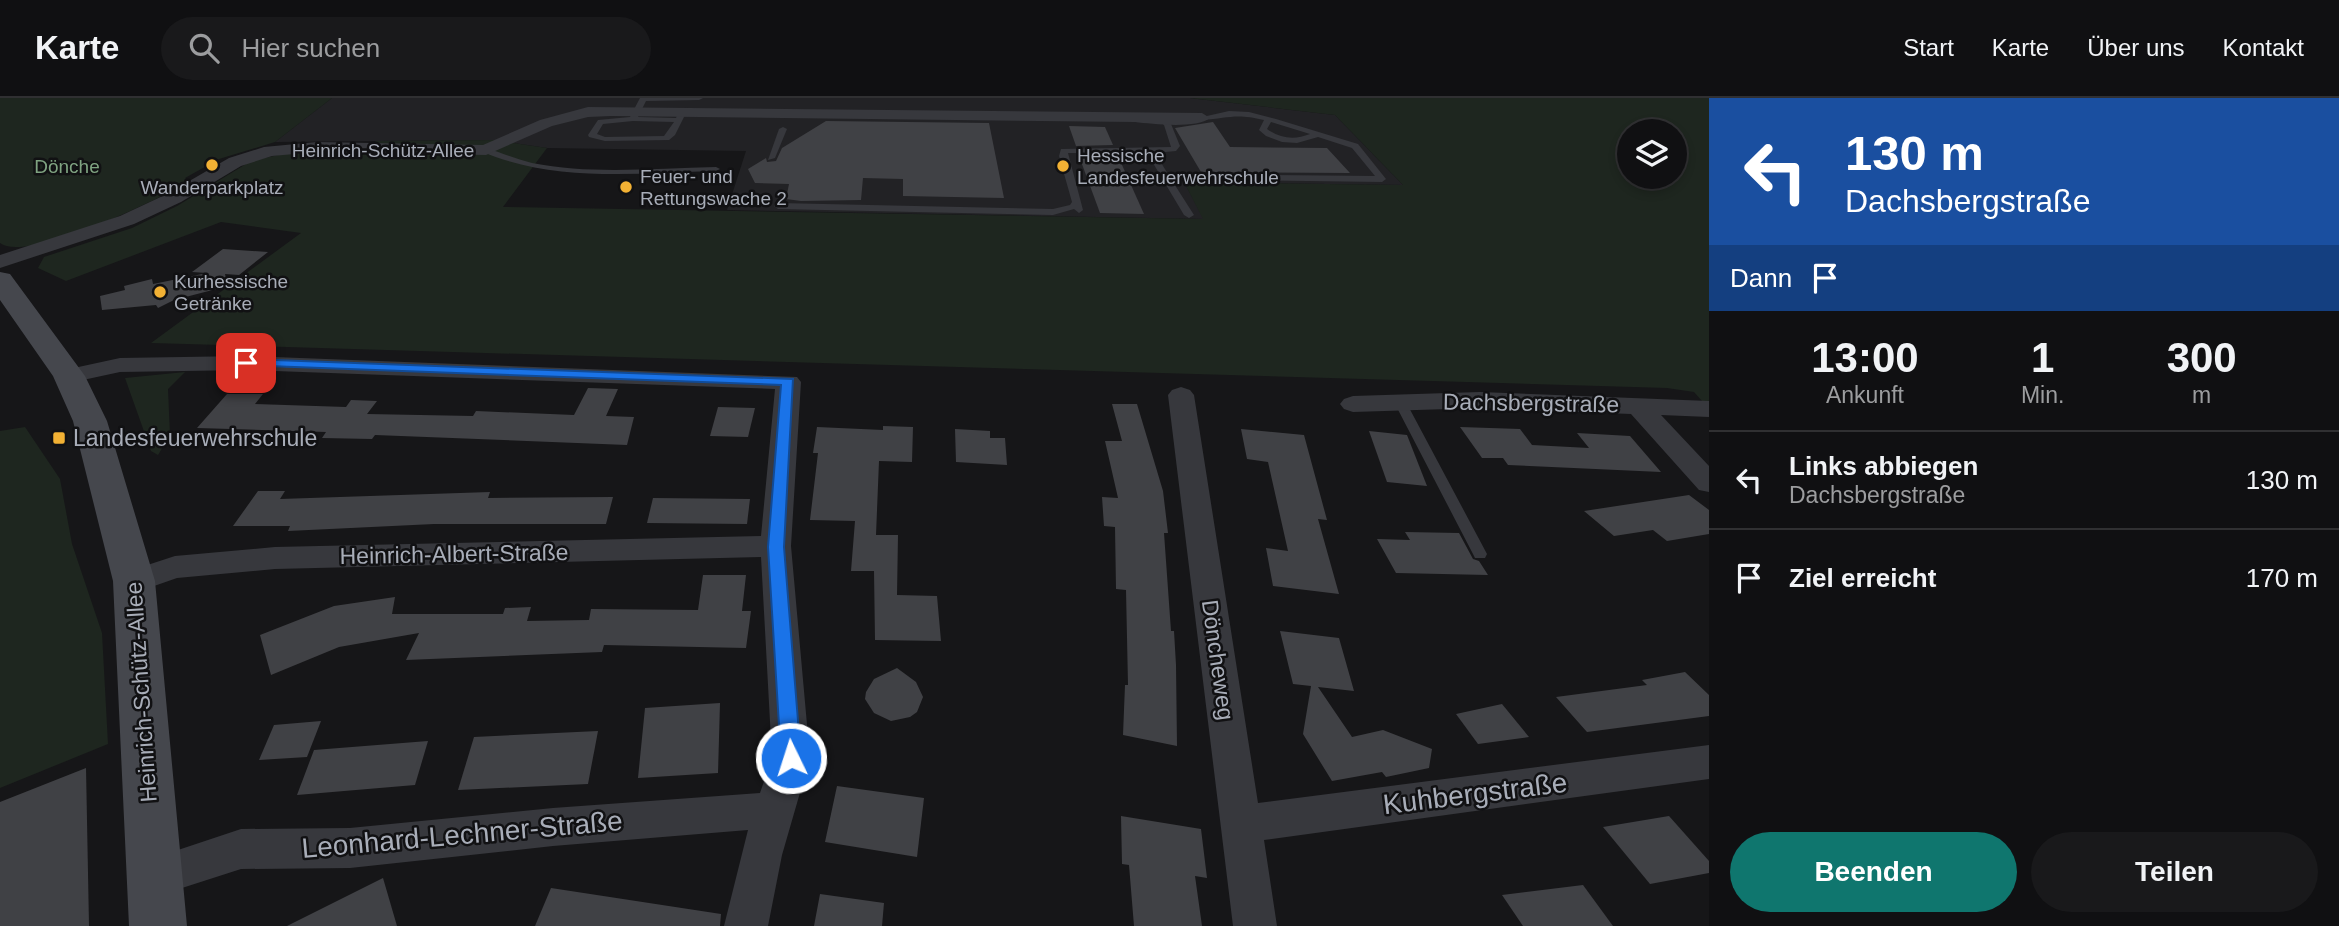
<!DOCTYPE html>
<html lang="de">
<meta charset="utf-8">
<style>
body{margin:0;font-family:Arial,sans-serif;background:#19191b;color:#f1f3f6;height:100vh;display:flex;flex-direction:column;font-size:26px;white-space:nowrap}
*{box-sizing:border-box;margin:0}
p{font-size:23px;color:#9c9d9f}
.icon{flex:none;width:38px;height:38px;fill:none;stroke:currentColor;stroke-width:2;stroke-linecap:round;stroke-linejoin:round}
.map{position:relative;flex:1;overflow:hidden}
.drawer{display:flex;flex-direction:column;background:#101012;width:630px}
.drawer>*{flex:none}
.banner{background:#1a4fa0;color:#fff;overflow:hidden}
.tools{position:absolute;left:1617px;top:21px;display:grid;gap:14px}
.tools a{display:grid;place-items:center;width:70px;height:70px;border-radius:50%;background:#101012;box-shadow:0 4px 10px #0003,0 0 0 2px #303032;font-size:35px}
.pin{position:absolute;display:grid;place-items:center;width:60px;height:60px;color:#fff;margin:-30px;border-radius:14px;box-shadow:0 4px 10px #0006}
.me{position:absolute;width:77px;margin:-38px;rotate:356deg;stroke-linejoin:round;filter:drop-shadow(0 0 5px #0008)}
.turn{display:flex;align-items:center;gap:24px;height:147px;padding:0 21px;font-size:32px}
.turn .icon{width:91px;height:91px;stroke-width:2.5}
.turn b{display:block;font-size:49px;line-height:60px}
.then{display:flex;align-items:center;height:66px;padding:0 21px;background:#0003;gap:14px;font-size:26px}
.eta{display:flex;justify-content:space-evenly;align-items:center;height:119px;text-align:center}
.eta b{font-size:42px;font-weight:700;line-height:49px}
.primary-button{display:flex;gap:14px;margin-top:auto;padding:14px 21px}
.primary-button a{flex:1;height:80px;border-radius:42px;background:#0f766e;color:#fff;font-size:28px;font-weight:700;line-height:80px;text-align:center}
.primary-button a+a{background:#19191b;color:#f1f3f6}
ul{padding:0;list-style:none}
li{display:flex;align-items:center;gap:21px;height:98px;padding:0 21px;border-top:2px solid #303032}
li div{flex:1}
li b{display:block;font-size:26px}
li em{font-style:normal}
header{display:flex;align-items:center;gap:42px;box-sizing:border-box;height:98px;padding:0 35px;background:#101012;border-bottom:2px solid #303032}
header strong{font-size:33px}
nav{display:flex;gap:38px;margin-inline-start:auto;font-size:24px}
.search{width:490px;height:63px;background:#19191b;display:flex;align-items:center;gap:18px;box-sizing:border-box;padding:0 24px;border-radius:38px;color:#9c9d9f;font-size:26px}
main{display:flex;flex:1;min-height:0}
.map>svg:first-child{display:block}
.built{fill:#222225}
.green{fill:#1e261f;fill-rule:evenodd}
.building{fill:#404145}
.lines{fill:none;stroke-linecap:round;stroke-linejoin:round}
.lane{fill:#37383d;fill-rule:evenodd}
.street{fill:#37383d;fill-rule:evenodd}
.secondary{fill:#45474d;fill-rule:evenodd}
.route{fill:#1a73e8;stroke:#114b97;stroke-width:2}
.poi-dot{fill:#f2b134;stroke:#111113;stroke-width:2.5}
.labels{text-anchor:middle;stroke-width:5;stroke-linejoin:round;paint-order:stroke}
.far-street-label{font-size:19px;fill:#a8adb8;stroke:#111113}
.far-poi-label{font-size:19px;fill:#a8adb8;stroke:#111113;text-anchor:start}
.far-park-label{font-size:19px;fill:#7fa381;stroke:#111113}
.street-label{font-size:23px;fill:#a8adb8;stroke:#111113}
.poi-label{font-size:23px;fill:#a8adb8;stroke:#111113;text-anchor:start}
.near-street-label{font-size:28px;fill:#a8adb8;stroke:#111113}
</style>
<header>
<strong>Karte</strong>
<div class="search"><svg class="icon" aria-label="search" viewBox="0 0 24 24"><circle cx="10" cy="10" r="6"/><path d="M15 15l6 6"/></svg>Hier suchen</div>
<nav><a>Start</a><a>Karte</a><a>Über uns</a><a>Kontakt</a></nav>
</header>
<main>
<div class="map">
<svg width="1709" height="828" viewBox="0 0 1709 828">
<rect width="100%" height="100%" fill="#161618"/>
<path class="built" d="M332 0H1190L1335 17 1403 87 1184 84 1204 121 727 112 746 53 547 50 493 42 275 44Z"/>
<g class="green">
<path d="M0 0H332L275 44 219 61 185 80 190 83C162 100 26 166 0 145Z"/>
<path d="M1190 0H1709V304L1702 303 1694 294 1667 290 151 245 301 135 221 124 66 183 38 170 44 159 132 130 177 108 251 63 297 53 362 54 376 43 493 42 547 50 503 109 1203 121 1184 84 1403 87 1335 17ZM1629 33H1675V79H1629Z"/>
<path d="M185 274 168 291 170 337 158 357 151 353 125 280Z"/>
<path d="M25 329 60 381 72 446 102 535 108 646 0 690V333Z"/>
</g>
<g class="building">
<path d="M826 23 989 25 1004 100 903 98V81L863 80 861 102 801 103 786 101 789 86 755 85 748 71 766 60 767 64 776 63 782 50Z"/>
<path d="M1213 24 1230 49 1327 50 1350 75 1201 74 1175 30Z"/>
<path d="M1069 28 1105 29 1113 47 1076 48Z"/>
<path d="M1079 58H1118L1144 116 1100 115Z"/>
<path d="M223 151 268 154 239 177 225 176 228 188 174 202 158 210 156 207 102 212 100 198 125 192 124 188 152 181 153 186 207 175 192 174Z"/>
<path d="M588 290 618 291 606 318 634 319 627 347 375 337 372 341 322 340 326 334 197 330 227 296H263L255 306 346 309 351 302 377 303 367 316 473 318 476 313 574 317Z"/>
<path d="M1112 306H1137L1163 393 1168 435H1164L1171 533H1174L1176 567 1177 648 1123 637 1125 587H1128L1126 492 1116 491 1115 429 1104 428 1102 399 1118 400 1105 343H1122Z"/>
<path d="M718 309 755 310 748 339 710 338Z"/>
<path d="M883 328 913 329 912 364 879 363 876 437H898L897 497 937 498 941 543 875 542 874 473H851L855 423 810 422 818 355H813L817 329 883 332Z"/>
<path d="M1460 329 1520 331 1532 347 1589 350 1577 335 1630 338 1661 374 1508 367 1503 360H1482Z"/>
<path d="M955 331 990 333V340H1005L1007 367 956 364Z"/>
<path d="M1241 331 1304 337 1327 422 1318 421 1339 496 1273 488 1266 450 1288 453 1268 364 1247 361Z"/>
<path d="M1369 333 1407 337 1427 388 1387 384Z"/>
<path d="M258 393H285L280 401 490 394 488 400 613 399 606 426H434L288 433 290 428H233Z"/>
<path d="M1689 397 1709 412V436L1667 443 1653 432 1614 438 1584 413Z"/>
<path d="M653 400 750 401 747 426 647 425Z"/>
<path d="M1405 434 1459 435 1473 461 1479 463 1488 477 1396 475 1377 441 1410 442Z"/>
<path d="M703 477H746L742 513H751L746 550 604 547 602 554 406 562 419 535 339 549 271 577 260 537 334 508 395 499 392 516H503L505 510 531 509 527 523 589 522 591 511 698 512Z"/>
<path d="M1280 533 1339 540 1354 593 1318 589 1352 639 1383 632 1432 651 1429 670 1386 679 1382 674 1332 683 1303 636 1311 588 1293 586Z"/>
<path d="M897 570 916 584 923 599 917 614 910 619 891 623 874 615 865 601 866 594 874 581Z"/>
<path d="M1685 574 1709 597V618L1587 634 1556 599 1647 587 1642 582Z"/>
<path d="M720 605 718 675 638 680 645 610Z"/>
<path d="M1502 606 1529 639 1478 646 1456 616Z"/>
<path d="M321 623 307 659 259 662 274 627Z"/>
<path d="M598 633 588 686 458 692 474 639Z"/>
<path d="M428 643 415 687 297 697 314 652Z"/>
<path d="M86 670 89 828H0V704Z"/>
<path d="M837 688 924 700 917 759 825 744Z"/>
<path d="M1121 718 1201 731 1207 780 1195 778 1202 828H1134L1129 767 1122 766Z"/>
<path d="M1669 718 1709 763V775L1650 786 1603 729Z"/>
<path d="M383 780 397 828H287Z"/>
<path d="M1583 787 1613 828H1523L1502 797Z"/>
<path d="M551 790 721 816 720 828H535Z"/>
<path d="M820 796 884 805 882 828H814Z"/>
</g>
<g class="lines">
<g class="lane">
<path d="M640 0H703L699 2 646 3 638 19 676 20 680 11 687 13 675 37 669 42 605 43 589 39 588 37 598 22 630 19ZM633 23 674 24 664 38 605 39 597 36 603 26Z"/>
<path d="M1229 13 1249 14 1276 21 1358 46 1386 81 1382 84 1171 81 1194 117 1189 120 1184 117 1147 55H1068L1083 112 1079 115 1074 111 1053 117 778 111 774 108 778 105 1053 111 1070 107 1072 104 1059 58 1061 51 1171 49 1164 27 1158 22 1162 20 1171 26 1180 48 1176 53 1155 55 1168 76 1375 78 1352 50 1318 39 1297 45 1282 44 1266 38 1259 32 1264 22C1236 15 1229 20 1202 22L1198 20ZM1271 24 1310 36C1295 42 1281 41 1267 31Z"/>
<path d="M783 29 787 31 775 60 768 62 779 31Z"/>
<path d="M486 50C502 55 516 61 532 65 592 77 656 70 716 69L720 71 716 73C639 75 556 85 483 54L482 52Z"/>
<path d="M1400 300 1406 304 1487 456 1485 460H1475L1473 456 1394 304Z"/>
</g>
<g class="street">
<path d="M588 9 1202 15 1210 20C1197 31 1152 26 1135 24L611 18 588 19 552 28 486 57 317 54 272 58 241 68 181 104 134 126 0 170V157L120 118 167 96 229 60 264 49 317 44 483 47 540 22Z"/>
<path d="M246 258 797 279 801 284 791 448 810 660 782 757 768 828H724L748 732 553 748 350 770 241 771 154 799 139 793 133 779 139 765 241 731 350 730 553 710 760 695 772 660 761 459 275 471 177 480 134 495 123 491 118 483 123 475 175 458 275 449 761 438 775 291 246 272 120 274 69 285 60 283 57 278 60 273 120 260Z"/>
<path d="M1181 289 1190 292 1194 297 1258 705 1709 647V681L1264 742 1277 828H1233L1168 297 1172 292Z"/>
<path d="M1480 294 1709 303V319L1661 317 1709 368V394L1699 392 1631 316 1480 310 1353 314 1344 311 1340 306 1344 301 1353 298Z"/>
</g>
<path class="secondary" d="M0 174 10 176 85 278 107 323 155 483 187 828H129L113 483 73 323 53 278 0 202Z"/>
</g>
<path class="route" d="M246 261 793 281 784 449 801 660 798 667 791 669 784 667 781 660 768 449 781 287 241 267V262Z"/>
<g class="poi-dot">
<circle cx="212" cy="67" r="7"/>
<circle cx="1063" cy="68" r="7"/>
<circle cx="626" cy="89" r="7"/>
<circle cx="160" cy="194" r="7"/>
<rect x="52" y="333" width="14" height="14" rx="3.5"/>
</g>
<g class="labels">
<g class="far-street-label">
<text x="383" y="59">Heinrich-Schütz-Allee</text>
</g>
<g class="far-poi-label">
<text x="1077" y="64">Hessische<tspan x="1077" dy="22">Landesfeuerwehrschule</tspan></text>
<text x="640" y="85">Feuer- und<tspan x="640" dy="22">Rettungswache 2</tspan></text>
<text x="212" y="96" text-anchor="middle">Wanderparkplatz</text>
<text x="174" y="190">Kurhessische<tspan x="174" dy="22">Getränke</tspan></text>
</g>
<g class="far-park-label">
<text x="67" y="75">Dönche</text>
</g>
<g class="street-label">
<text transform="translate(1531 305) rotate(1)" y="8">Dachsbergstraße</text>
<text transform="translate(454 456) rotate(-1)" y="8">Heinrich-Albert-Straße</text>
<text transform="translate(1218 562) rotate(82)" y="8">Döncheweg</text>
<text transform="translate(141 594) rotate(-94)" y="8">Heinrich-Schütz-Allee</text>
</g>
<g class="poi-label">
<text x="73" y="348">Landesfeuerwehrschule</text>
</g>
<g class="near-street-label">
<text transform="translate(1475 695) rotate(-7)" y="10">Kuhbergstraße</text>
<text transform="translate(462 736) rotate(-5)" y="10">Leonhard-Lechner-Straße</text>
</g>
</g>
</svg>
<div class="tools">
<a><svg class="icon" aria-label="layers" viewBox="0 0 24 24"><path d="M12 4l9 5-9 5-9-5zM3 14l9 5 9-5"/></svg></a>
</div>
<div class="pin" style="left:246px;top:265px;background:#d93025"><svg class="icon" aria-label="arrive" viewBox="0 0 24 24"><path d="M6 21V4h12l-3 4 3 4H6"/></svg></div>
<svg class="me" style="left:791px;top:660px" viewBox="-20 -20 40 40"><circle r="17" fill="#1a73e8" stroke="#fff" stroke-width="3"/><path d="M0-11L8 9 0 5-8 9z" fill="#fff"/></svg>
</div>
<section class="drawer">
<div class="banner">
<div class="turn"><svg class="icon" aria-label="left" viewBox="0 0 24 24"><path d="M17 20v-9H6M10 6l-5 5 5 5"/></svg><div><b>130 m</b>Dachsbergstraße</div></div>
<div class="then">Dann<svg class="icon" aria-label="arrive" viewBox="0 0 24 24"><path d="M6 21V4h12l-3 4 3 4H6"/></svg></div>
</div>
<div class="eta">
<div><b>13:00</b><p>Ankunft</p></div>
<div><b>1</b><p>Min.</p></div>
<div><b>300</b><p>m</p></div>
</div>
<ul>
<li><svg class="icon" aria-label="left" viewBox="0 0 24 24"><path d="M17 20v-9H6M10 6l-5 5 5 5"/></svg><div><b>Links abbiegen</b><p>Dachsbergstraße</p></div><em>130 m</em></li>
<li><svg class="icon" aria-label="arrive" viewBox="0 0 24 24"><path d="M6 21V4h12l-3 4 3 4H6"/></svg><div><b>Ziel erreicht</b></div><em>170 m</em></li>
</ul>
<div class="primary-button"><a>Beenden</a><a>Teilen</a></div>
</section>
</main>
